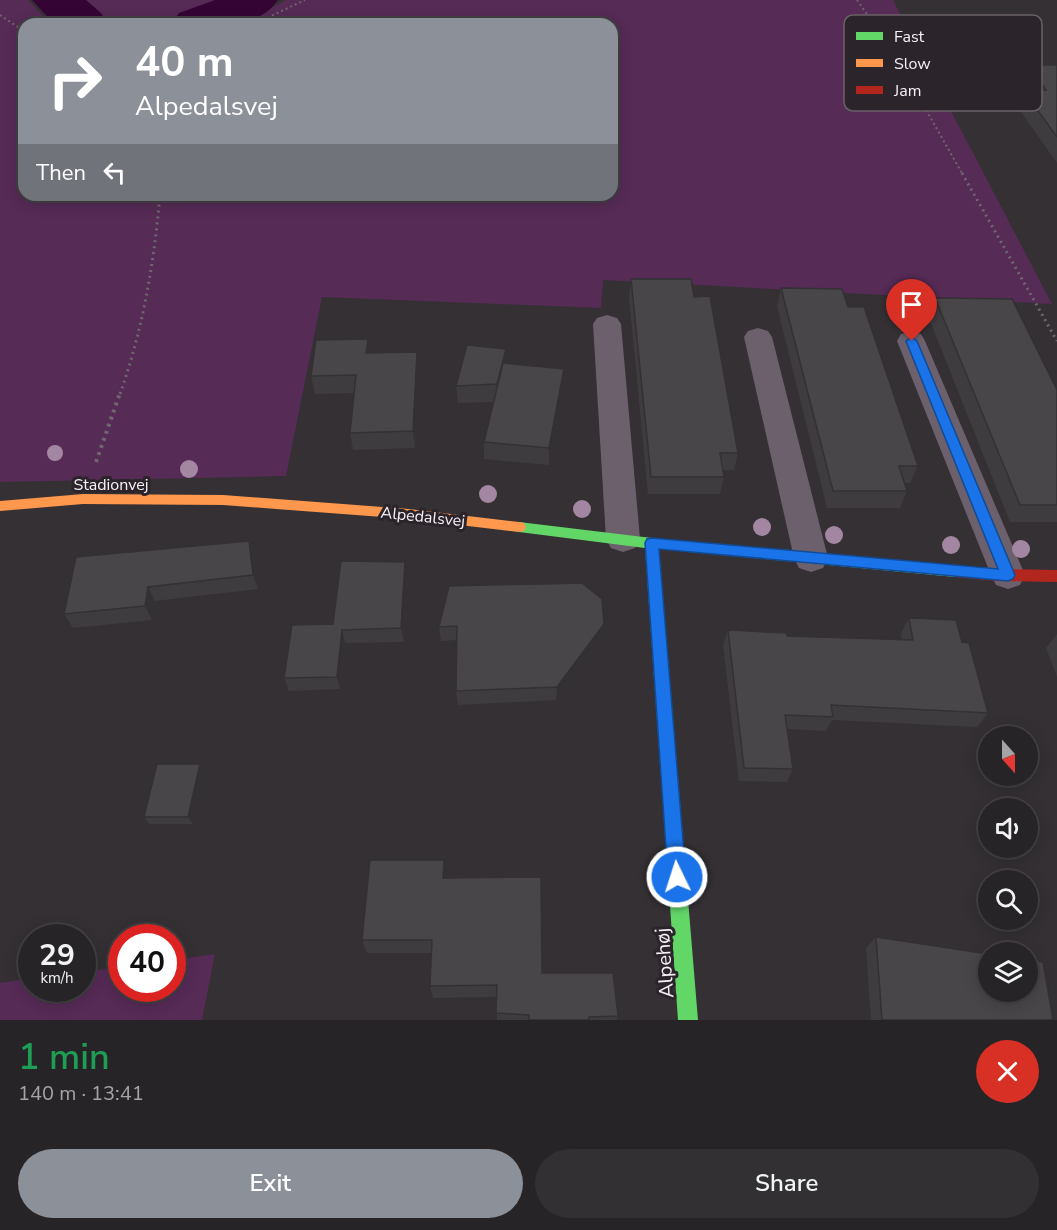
<!DOCTYPE html>
<meta charset="utf-8">
<style>
body{margin:0;font-family:"Nunito Sans",sans-serif;background:#333033;color:#f1f3f6;height:100vh;display:flex;flex-direction:column;font-size:22px;white-space:nowrap}
*{box-sizing:border-box;margin:0}
p{font-size:20px;color:#a4a4a7}
.icon{flex:none;width:33px;height:33px;fill:none;stroke:currentColor;stroke-width:2;stroke-linecap:round;stroke-linejoin:round}
.map{position:relative;height:1020px;overflow:hidden}
.sheet{display:flex;flex-direction:column;background:#272427;flex:1}
.sheet>*{flex:none}
.hud{position:absolute;left:18px;top:18px;width:600px;height:183px;border-radius:18px;box-shadow:0 3px 15px #0003,0 0 0 2px #434144;background:#8c9099;color:#fff;overflow:hidden}
.needle{width:39px;rotate:159deg}
.buttons{position:absolute;left:978px;top:726px;display:grid;gap:12px}
.buttons a{display:grid;place-items:center;width:60px;height:60px;border-radius:50%;background:#272427;box-shadow:0 3px 15px #0003,0 0 0 2px #434144;font-size:30px}
.speed{position:absolute;left:18px;top:924px;display:flex;gap:12px;font-size:30px;font-weight:700;text-align:center}
.speed>*{display:grid;place-content:center;width:78px;height:78px;border-radius:50%;background:#272427;box-shadow:0 3px 15px #0003,0 0 0 2px #434144;line-height:1}
.speed small{font-size:15px;font-weight:400}
.speed .limit{border:9px solid #d22;background:#fff;color:#111}
.pin{position:absolute;display:grid;place-items:center;width:51px;height:51px;color:#fff;margin:-62px -26px;border-radius:50% 50% 50% 0;rotate:-45deg;box-shadow:0 0 6px #0007}
.pin .icon{rotate:45deg}
.me{position:absolute;width:66px;margin:-33px;rotate:356deg;stroke-linejoin:round;filter:drop-shadow(0 0 4px #0008)}
.turn{display:flex;align-items:center;gap:21px;height:126px;padding:0 18px;font-size:27px}
.turn .icon{width:78px;height:78px;stroke-width:2.5}
.turn b{display:block;font-size:42px;line-height:51px}
.then{display:flex;align-items:center;height:57px;padding:0 18px;background:#0003;gap:12px;font-size:22px}
.round{display:grid;place-items:center;flex:none;width:63px;height:63px;border-radius:32px;background:#333033}
.overview{display:flex;align-items:center;justify-content:space-between;height:102px;padding:0 18px}
h1{font-size:36px;font-weight:600;line-height:45px;color:#1e9e55}
.cta{display:flex;gap:12px;margin-top:auto;padding:12px 18px}
.cta a{flex:1;height:69px;border-radius:36px;background:#8c9099;color:#fff;font-size:24px;font-weight:600;line-height:69px;text-align:center}
.cta a+a{background:#333033;color:#f1f3f6}
.map>svg:first-child{display:block}
.green{fill:#562b56}
.lines{fill:none;stroke-linecap:round;stroke-linejoin:round}
.river{fill:#340435;fill-rule:evenodd}
.path-far2{stroke:#70666f;stroke-width:2;stroke-dasharray:2 3;stroke-linecap:butt}
.path-far1{stroke:#70666f;stroke-width:3;stroke-dasharray:2 4;stroke-linecap:butt}
.path{stroke:#70666f;stroke-width:4;stroke-dasharray:3 4.5;stroke-linecap:butt}
.street{fill:#6c606c;fill-rule:evenodd}
.fast{fill:#63d668;fill-rule:evenodd}
.slow{fill:#ff974d;fill-rule:evenodd}
.jam{fill:#b3261e;fill-rule:evenodd}
.tree{fill:#a386a1}
.wall{fill:#3f3c3f}
.shaded-wall{fill:#333133}
.building{fill:#494649;stroke:#333133;stroke-width:1.5}
.route{fill:#1a73e8;stroke:#114b97;stroke-width:1.5}
.labels{text-anchor:middle;stroke-width:6;stroke-linejoin:round;paint-order:stroke}
.street-label{font-size:16px;fill:#f6f1f6;stroke:#2c242b}
.near-street-label{font-size:20px;fill:#f6f1f6;stroke:#2c242b}
.key{fill:#2c242b;stroke:#696268;stroke-width:1.5}
.key-label{font-size:16px;fill:#f6f1f6}
</style>
<div class="map">
<svg width="1057" height="1020" viewBox="0 0 1057 1020">
<rect width="100%" height="100%" fill="#343034"/>
<g class="green">
<path d="M0 0H28L51 24H24V195H612V24H240L286 0H893L1052 304 603 280 601 308 322 297 286 476 0 482Z"/>
<path d="M85 0H222C191 10 138 33 107 19 98 15 92 6 85 0Z"/>
<path d="M215 954 202 1020H0V983L31 978 32 988H82L83 972 121 967 122 988H172L173 960Z"/>
</g>
<g class="lines">
<g class="river">
<path d="M32 0H86L101 13 108 24H54Z"/>
<path d="M215 0H278C254 34 208 24 172 24L179 13Z"/>
</g>
<g class="path-far2">
<path d="M857 0 895 55 963 175"/>
<path d="M0 15 24 31"/>
<path d="M254 24 305 0"/>
</g>
<g class="path-far1">
<path d="M962 173 1057 341"/>
<path d="M120 394C143 329 154 263 160 195"/>
</g>
<path class="path" d="M96 462 120 393"/>
<g class="street">
<path d="M607 315 617 318 621 324 640 539 635 548 623 552 611 548 606 539 593 324 597 318Z"/>
<path d="M758 328 768 331 772 337 828 558 823 568 811 572 799 568 794 558 744 337 748 331Z"/>
<path d="M911 332 921 334 925 341 1025 575 1020 585 1008 589 996 585 991 575 897 341 901 334Z"/>
</g>
<path class="fast" d="M519 522 652 538 955 565 960 567 962 571 960 575 955 577 659 549 698 1020H678L645 548 519 532 514 531 512 527 514 523Z"/>
<path class="slow" d="M83 494 223 495 409 509 519 522 524 523 526 527 524 531 519 532 409 519 223 505 83 504 0 511V501Z"/>
<path class="jam" d="M955 565 997 569 1057 570V582L997 581 955 577 950 575 948 571 950 567Z"/>
</g>
<g class="tree">
<circle cx="55" cy="453" r="8"/>
<circle cx="189" cy="469" r="9"/>
<circle cx="488" cy="494" r="9"/>
<circle cx="582" cy="509" r="9"/>
<circle cx="762" cy="527" r="9"/>
<circle cx="834" cy="535" r="9"/>
<circle cx="951" cy="545" r="9"/>
<circle cx="1021" cy="549" r="9"/>
</g>
<g class="wall">
<path d="M1029 65H1057V163L1017 106 1023 90H1029L1023 81Z"/>
<path d="M631 279 694 297 738 453 734 470H723L724 477 720 494H648L629 297Z"/>
<path d="M781 288 848 307 918 466 910 483H905L907 491 900 508H827L777 306Z"/>
<path d="M935 298 1057 390V522H1010L928 316Z"/>
<path d="M368 339 370 353 419 370 415 448 353 450 350 433 354 393 315 394 311 376Z"/>
<path d="M506 349V363L564 369 563 386 549 465 484 459V442L493 402 458 403 456 386Z"/>
<path d="M249 541 254 555 258 589 155 601 152 620 73 628 64 614Z"/>
<path d="M408 576 404 642 345 643 340 689 289 691 284 678Z"/>
<path d="M909 618 962 642 988 713 977 727 832 720 826 731 788 729 793 769 787 782 739 781 723 645 728 630 787 636 902 640 901 633Z"/>
<path d="M604 624 602 638 556 700 458 705 456 691 457 640 441 641 439 627Z"/>
<path d="M1057 634V677L1046 648Z"/>
<path d="M200 764 205 772 193 824H149L144 817Z"/>
<path d="M447 875 446 878 542 973 618 1016 617 1020H497L496 997 433 998 430 986 431 953H367L362 940Z"/>
<path d="M876 937 1053 1020H871L866 948Z"/>
</g>
<g class="shaded-wall">
<path d="M368 339 370 356 366 353Z"/>
<path d="M506 349V366L497 402V384Z"/>
<path d="M417 352 419 370 415 448 413 431Z"/>
<path d="M564 369 563 386 549 465V448Z"/>
<path d="M249 541 254 555 258 589 253 575Z"/>
<path d="M405 562 408 576 404 642 401 628Z"/>
<path d="M148 587 155 601 152 620 145 606Z"/>
<path d="M604 624 602 638 556 700 557 687Z"/>
<path d="M342 630 345 643 340 689 337 677Z"/>
<path d="M200 764 205 772 193 824 188 817Z"/>
<path d="M444 860 447 875 446 892 443 878Z"/>
</g>
<g class="building">
<path d="M1029 65H1057V137L1023 90H1046Z"/>
<path d="M631 279H691L694 297 710 296 738 453H720L724 477H651Z"/>
<path d="M781 288 842 289 848 307H864L918 466H899L907 491H833Z"/>
<path d="M935 298 1012 299 1057 390V505H1020Z"/>
<path d="M368 339 366 353 417 352 413 431 350 433 356 375 311 376 316 340Z"/>
<path d="M467 345 506 349 497 384 456 386Z"/>
<path d="M503 363 564 369 549 448 484 442Z"/>
<path d="M249 541 253 575 148 587 145 606 64 614 76 557Z"/>
<path d="M341 561 405 562 401 628 342 630 337 677 284 678 292 625 333 624Z"/>
<path d="M582 583 602 599 604 624 557 687 456 691 457 626 439 627 449 586Z"/>
<path d="M909 618 956 620 962 642 969 643 988 713 831 705 833 717 785 715 793 769 744 768 728 630 787 633V636L913 640Z"/>
<path d="M157 764H200L188 817H144Z"/>
<path d="M370 860H444L443 878 541 877 542 973H613L618 1016 589 1017V1020H529V1015L496 1013 497 985 430 986 432 940H362Z"/>
<path d="M876 937 988 954V992H1028V960L1043 962 1053 1020H882Z"/>
</g>
<path class="route" d="M912 337 917 341 1015 575 1013 579 1008 581 659 549 686 877 684 883 677 886 671 883 668 877 645 543 647 539 652 538 998 569 906 341Z"/>
<g class="labels">
<g class="street-label">
<text x="111" y="490">Stadionvej</text>
<text transform="translate(423 516) rotate(6)" y="6">Alpedalsvej</text>
</g>
<g class="near-street-label">
<text transform="translate(664 963) rotate(-94)" y="7">Alpehøj</text>
</g>
</g>
<rect x="844" y="15" width="198" height="96" rx="9" class="key"/>
<rect x="856" y="32" width="27" height="8" fill="#63d668"/>
<rect x="856" y="59" width="27" height="8" fill="#ff974d"/>
<rect x="856" y="86" width="27" height="8" fill="#b3261e"/>
<g class="key-label">
<text x="894" y="42">Fast</text>
<text x="894" y="69">Slow</text>
<text x="894" y="96">Jam</text>
</g>
</svg>
<div class="buttons">
<a><svg class="needle" viewBox="-14 -14 28 28"><path d="M0-13l5 13h-10z" fill="#e53935"/><path d="M0 13l5-13h-10z" fill="#a4a4a7"/></svg></a>
<a><svg class="icon" aria-label="sound" viewBox="0 0 24 24"><path d="M4 9h4l5-4v14l-5-4H4zM17 9q2 3 0 6"/></svg></a>
<a><svg class="icon" aria-label="search" viewBox="0 0 24 24"><circle cx="10" cy="10" r="6"/><path d="M15 15l6 6"/></svg></a>
<a><svg class="icon" aria-label="layers" viewBox="0 0 24 24"><path d="M12 4l9 5-9 5-9-5zM3 14l9 5 9-5"/></svg></a>
</div>
<div class="speed"><div>29<small>km/h</small></div><div class="limit">40</div></div>
<div class="pin" style="left:912px;top:341px;background:#d93025"><svg class="icon" aria-label="arrive" viewBox="0 0 24 24"><path d="M6 21V4h12l-3 4 3 4H6"/></svg></div>
<svg class="me" style="left:677px;top:877px" viewBox="-20 -20 40 40"><circle r="17" fill="#1a73e8" stroke="#fff" stroke-width="3"/><path d="M0-11L8 9 0 5-8 9z" fill="#fff"/></svg>
<div class="hud">
<div class="turn"><svg class="icon" aria-label="right" viewBox="0 0 24 24"><path d="M7 20v-9h11M14 6l5 5-5 5"/></svg><div><b>40 m</b>Alpedalsvej</div></div>
<div class="then">Then<svg class="icon" aria-label="left" viewBox="0 0 24 24"><path d="M17 20v-9H6M10 6l-5 5 5 5"/></svg></div>
</div>
</div>
<section class="sheet">
<div class="overview"><div><h1>1 min</h1><p>140 m · 13:41</p></div><a class="round" style="background:#d93025;color:#fff"><svg class="icon" aria-label="close" viewBox="0 0 24 24"><path d="M6 6l12 12M18 6L6 18"/></svg></a></div>
<div class="cta"><a>Exit</a><a>Share</a></div>
</section>
